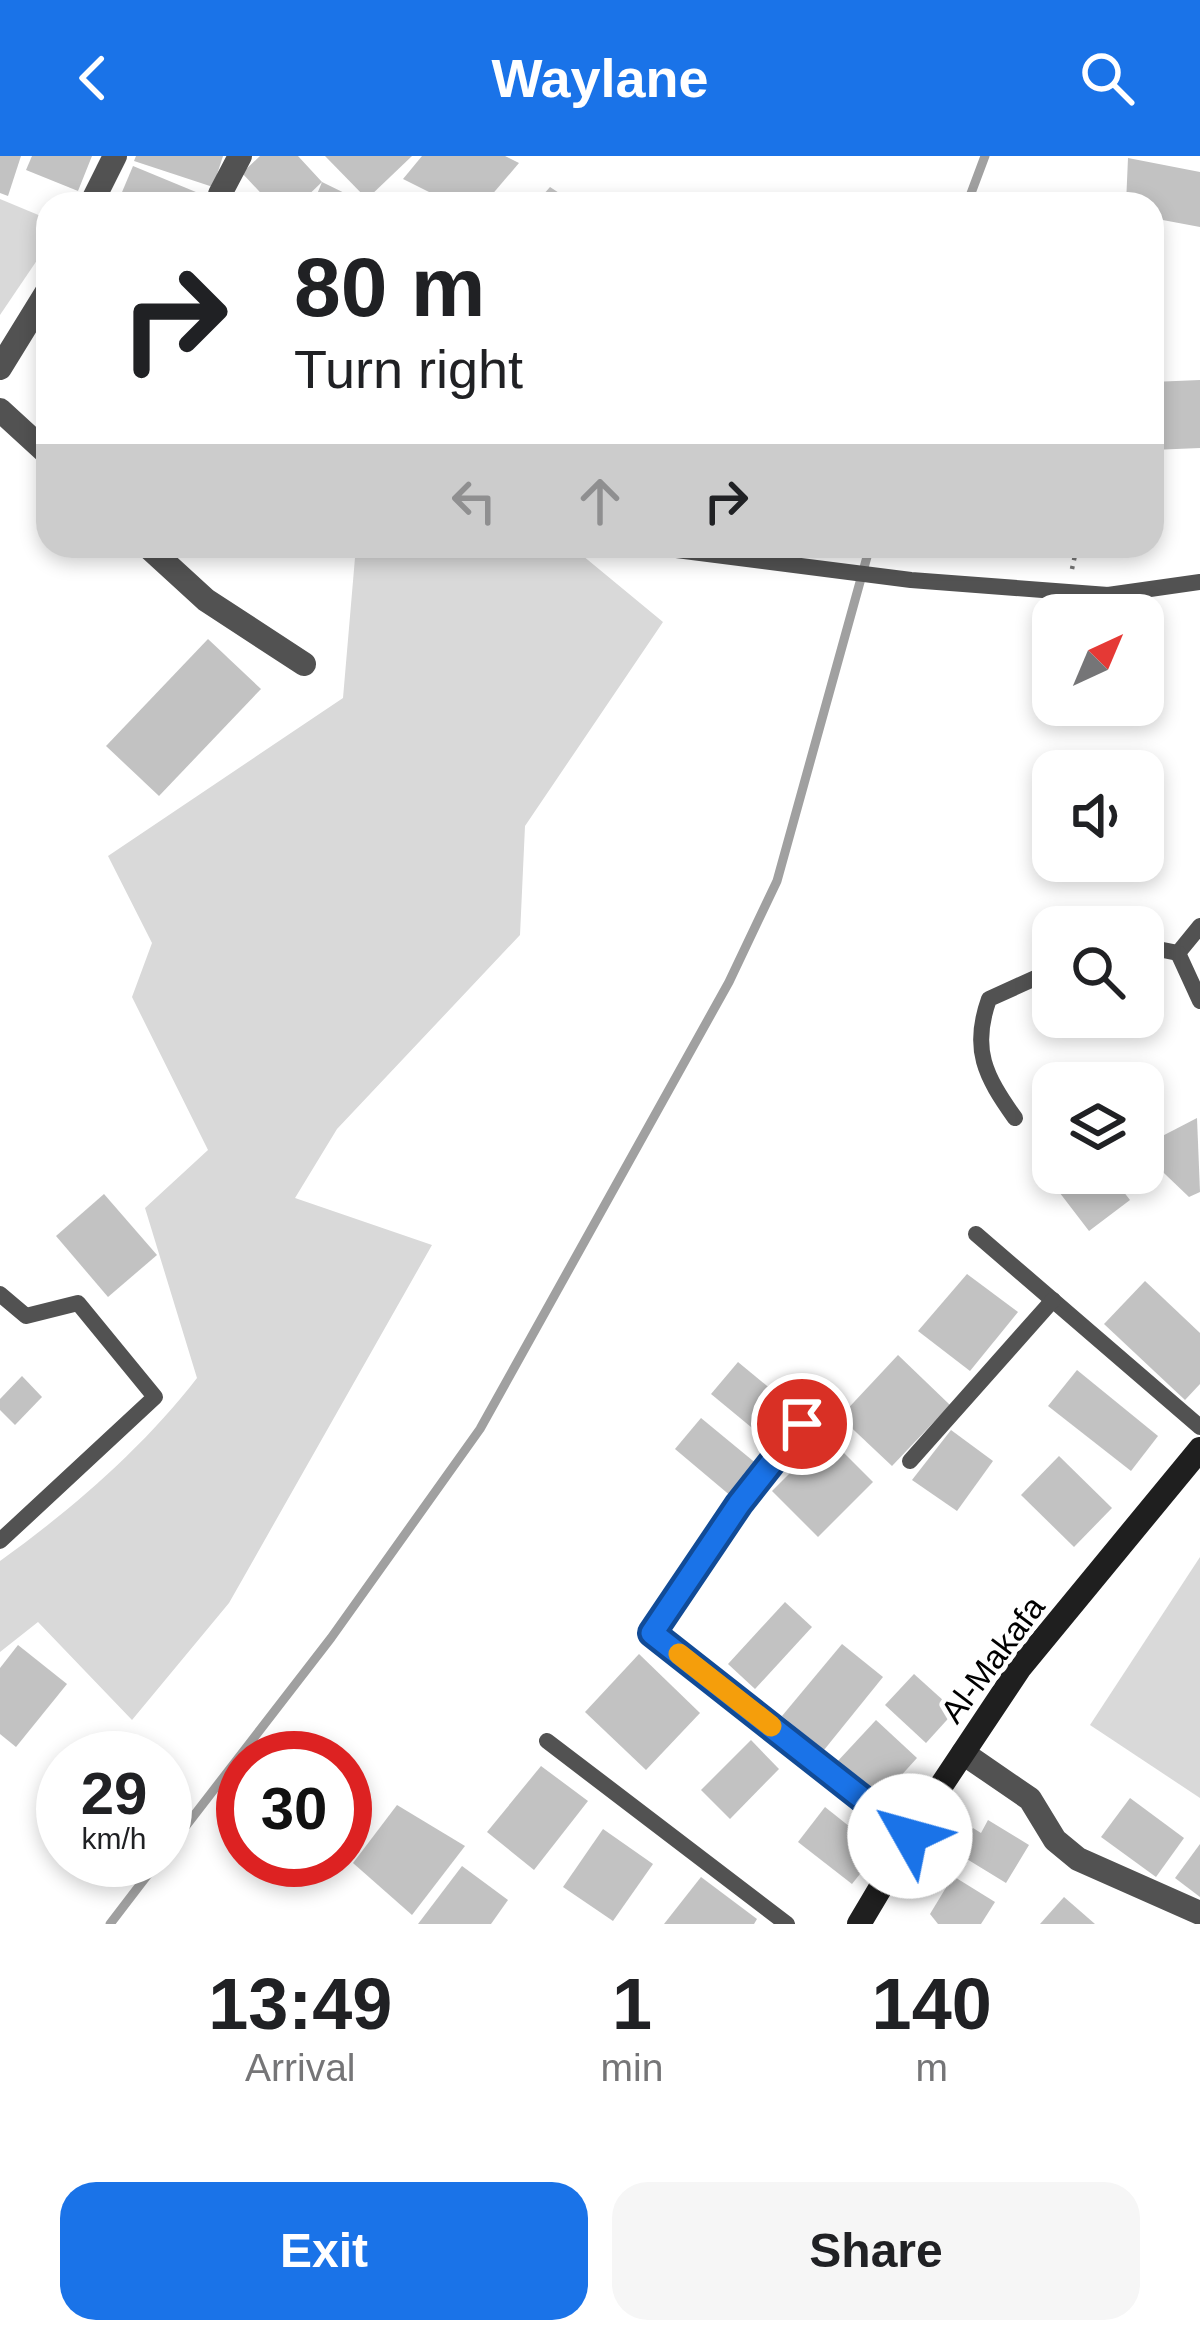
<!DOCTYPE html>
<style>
body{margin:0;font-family:Helvetica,sans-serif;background:#f6f6f6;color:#202124;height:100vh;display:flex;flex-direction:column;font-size:45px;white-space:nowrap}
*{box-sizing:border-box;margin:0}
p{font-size:39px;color:#757577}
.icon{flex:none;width:66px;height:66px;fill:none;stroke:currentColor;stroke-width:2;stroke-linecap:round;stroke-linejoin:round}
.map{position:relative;height:1768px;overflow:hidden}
.drawer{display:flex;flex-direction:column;background:#fff;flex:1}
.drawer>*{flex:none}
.hud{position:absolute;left:36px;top:36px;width:1128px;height:366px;border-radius:36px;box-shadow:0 6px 18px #0003;background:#fff;color:#202124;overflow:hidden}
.needle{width:78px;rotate:44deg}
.controls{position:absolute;left:1032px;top:438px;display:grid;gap:24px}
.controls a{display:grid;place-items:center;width:132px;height:132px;border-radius:24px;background:#fff;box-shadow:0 6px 18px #0003;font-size:60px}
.speed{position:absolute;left:36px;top:1575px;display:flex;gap:24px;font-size:60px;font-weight:700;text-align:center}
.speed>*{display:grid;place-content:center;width:156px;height:156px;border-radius:50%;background:#fff;box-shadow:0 6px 18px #0003;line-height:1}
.speed small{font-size:30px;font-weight:400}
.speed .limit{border:18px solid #d22;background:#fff;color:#111}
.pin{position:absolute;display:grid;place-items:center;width:102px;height:102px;color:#fff;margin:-51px;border:6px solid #fff;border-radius:50%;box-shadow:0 3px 12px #0007}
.me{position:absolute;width:132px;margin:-66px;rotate:308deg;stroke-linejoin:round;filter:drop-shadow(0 0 9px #0008)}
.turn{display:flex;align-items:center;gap:42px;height:252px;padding:0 60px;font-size:54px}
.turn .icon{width:156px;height:156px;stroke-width:2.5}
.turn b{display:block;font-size:84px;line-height:102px}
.lanes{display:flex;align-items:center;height:114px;padding:0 60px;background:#0003;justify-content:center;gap:60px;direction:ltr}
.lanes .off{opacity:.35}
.eta{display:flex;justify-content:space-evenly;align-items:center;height:204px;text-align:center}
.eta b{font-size:72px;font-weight:700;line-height:84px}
.button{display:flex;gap:24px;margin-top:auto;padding:24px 60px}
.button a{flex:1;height:138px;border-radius:36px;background:#1a73e8;color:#fff;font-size:48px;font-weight:700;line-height:138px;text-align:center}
.button a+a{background:#f6f6f6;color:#202124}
header{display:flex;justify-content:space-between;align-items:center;height:156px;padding:0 60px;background:#1a73e8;color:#fff;font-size:54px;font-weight:700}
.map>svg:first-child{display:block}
.green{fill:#d9d9d9}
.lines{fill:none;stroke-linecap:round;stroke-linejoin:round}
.stream{stroke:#a0a0a0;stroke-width:9}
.building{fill:#c2c2c2}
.path{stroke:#747474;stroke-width:4.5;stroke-dasharray:3 6;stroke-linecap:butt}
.lane{stroke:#525252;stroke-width:16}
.street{stroke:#525252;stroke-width:24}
.secondary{stroke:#1f1f1f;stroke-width:24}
.route-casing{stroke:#114b97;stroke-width:30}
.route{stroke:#1a73e8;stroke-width:21}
.slow{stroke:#f59e0b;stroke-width:21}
.labels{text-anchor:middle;stroke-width:10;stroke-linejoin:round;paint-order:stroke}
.street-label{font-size:33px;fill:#000;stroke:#fff}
</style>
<header><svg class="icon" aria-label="back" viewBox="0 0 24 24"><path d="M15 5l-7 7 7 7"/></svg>Waylane<svg class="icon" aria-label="search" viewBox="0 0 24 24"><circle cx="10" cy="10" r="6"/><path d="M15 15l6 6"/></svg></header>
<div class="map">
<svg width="1200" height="1768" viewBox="0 0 1200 1768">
<rect width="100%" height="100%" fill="#fff"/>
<g class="green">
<path d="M0 43 48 63V88L0 159Z"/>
<path d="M356 390H571L663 466 525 670 520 779 337 973 295 1042 432 1089 229 1447 132 1564 38 1466 0 1496V1405C71 1354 143 1292 197 1222L145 1052 208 994 132 841 152 787 108 700 343 542Z"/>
<path d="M1200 1401V1642L1090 1569Z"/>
</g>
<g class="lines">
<g class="stream">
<path d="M967 48 985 0"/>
<path d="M165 1697 331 1482 480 1273 729 826 777 725 870 390"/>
<path d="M110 1768 159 1704"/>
</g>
</g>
<g class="building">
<path d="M0 0H21L8 40 0 37Z"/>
<path d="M32 0H92L78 35 26 14Z"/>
<path d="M136 0H223L213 31 134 5Z"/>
<path d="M260 0H298L322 26 367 48H313L322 26 299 48H271L242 17Z"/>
<path d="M325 0H412L367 43Z"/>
<path d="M422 0H505L519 7 484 48H453L403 23Z"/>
<path d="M1128 2 1200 16V71L1152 62V48H1126Z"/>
<path d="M133 10 208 41 205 48H117Z"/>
<path d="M550 31 576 48H535Z"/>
<path d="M1200 224V292L1152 294V226Z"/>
<path d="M208 483 261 533 159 640 106 590Z"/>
<path d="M1197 962 1200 1036 1189 1041 1143 997V990Z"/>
<path d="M1053 1002V1017H1109L1130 1044 1089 1075 1040 1011Z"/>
<path d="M104 1038 157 1099 108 1141 56 1080Z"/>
<path d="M967 1118 1018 1156 970 1215 918 1175Z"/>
<path d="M1145 1125 1200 1177V1228L1185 1244 1104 1168Z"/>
<path d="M898 1199 950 1249 892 1310 840 1261Z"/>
<path d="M738 1206 795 1253 769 1286 711 1238Z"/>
<path d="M1077 1214 1158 1280 1131 1315 1048 1250Z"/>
<path d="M22 1220 42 1241 15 1269 0 1254V1243Z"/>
<path d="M701 1262 758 1309 732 1341 675 1293Z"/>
<path d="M951 1274 993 1305 957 1355 912 1324Z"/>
<path d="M827 1280 873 1326 818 1381 772 1335Z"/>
<path d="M1059 1300 1112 1352 1074 1391 1021 1339Z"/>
<path d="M785 1446 812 1471 755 1533 728 1508Z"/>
<path d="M842 1488 883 1521 824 1594 782 1560Z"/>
<path d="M18 1489 67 1528 16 1591 0 1578V1512Z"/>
<path d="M639 1498 700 1557 646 1614 585 1556Z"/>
<path d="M914 1518 955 1555 926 1587 885 1549Z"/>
<path d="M876 1564 917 1602 878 1645 836 1607Z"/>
<path d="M751 1584 779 1613 730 1663 701 1634Z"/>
<path d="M541 1610 588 1645 534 1714 487 1676Z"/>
<path d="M1130 1642 1184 1682 1156 1721 1101 1681Z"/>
<path d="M397 1649 465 1690 412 1759 353 1707Z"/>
<path d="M825 1651 879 1694 852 1728 798 1686Z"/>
<path d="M988 1664 1029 1689 1006 1727 957 1697 973 1672 981 1677Z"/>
<path d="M603 1673 653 1708 613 1765 563 1731Z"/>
<path d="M1200 1688V1741L1175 1722Z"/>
<path d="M462 1710 508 1744 491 1768H418Z"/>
<path d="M953 1720 995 1746 981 1768H938L930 1758Z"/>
<path d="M701 1721 757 1763 754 1768H664Z"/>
<path d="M1064 1741 1095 1768H1040Z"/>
</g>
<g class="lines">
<path class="path" d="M1072 413 1077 390"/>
<g class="lane">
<path d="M645 390 911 424 1108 439 1200 426"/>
<path d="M1143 790 1178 797 1200 770"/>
<path d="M1178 797 1200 845"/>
<path d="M1015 962C985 920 971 893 989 843L1053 814"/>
<path d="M976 1078 1200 1271"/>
<path d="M0 1138 26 1160 78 1147 155 1241 0 1385"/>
<path d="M910 1305 1053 1144"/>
<path d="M547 1585 787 1768"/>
</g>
<g class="street">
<path d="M220 38 240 0"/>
<path d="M91 48 115 0"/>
<path d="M0 212 48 134"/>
<path d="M0 254 48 298"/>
<path d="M147 390 206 444 304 508"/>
<path d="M802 1268 739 1348 652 1477 910 1680"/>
<path d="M963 1597 1030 1643 1055 1684 1078 1703 1200 1757"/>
</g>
<path class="secondary" d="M859 1768 941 1630 1019 1513 1200 1293"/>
</g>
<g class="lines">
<defs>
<path id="route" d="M802 1268 739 1348 652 1477 910 1680"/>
</defs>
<use href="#route" class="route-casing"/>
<use href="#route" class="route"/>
<path class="slow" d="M679 1498 771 1570"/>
</g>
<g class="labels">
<g class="street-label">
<text transform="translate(992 1503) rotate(-53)" y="12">Al-Makafa</text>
</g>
</g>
</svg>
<div class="controls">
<a><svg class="needle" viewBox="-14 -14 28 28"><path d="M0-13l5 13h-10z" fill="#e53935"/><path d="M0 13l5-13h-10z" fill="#757577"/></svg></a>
<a><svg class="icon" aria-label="sound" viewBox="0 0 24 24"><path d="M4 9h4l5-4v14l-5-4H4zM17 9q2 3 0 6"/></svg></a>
<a><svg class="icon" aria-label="search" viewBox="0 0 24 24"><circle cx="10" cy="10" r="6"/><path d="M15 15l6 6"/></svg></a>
<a><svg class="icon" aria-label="layers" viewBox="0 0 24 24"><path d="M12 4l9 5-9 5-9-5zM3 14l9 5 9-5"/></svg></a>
</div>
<div class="speed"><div>29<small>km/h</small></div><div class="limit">30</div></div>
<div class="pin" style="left:802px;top:1268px;background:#d93025"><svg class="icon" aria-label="arrive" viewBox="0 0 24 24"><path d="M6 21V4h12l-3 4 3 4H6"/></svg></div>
<svg class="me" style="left:910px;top:1680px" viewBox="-20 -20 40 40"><circle r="19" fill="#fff"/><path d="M0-13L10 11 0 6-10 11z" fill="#1a73e8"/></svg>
<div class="hud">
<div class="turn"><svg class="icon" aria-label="right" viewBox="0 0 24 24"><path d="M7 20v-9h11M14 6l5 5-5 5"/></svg><div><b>80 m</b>Turn right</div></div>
<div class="lanes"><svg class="icon off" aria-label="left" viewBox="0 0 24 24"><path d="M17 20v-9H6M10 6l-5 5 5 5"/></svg><svg class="icon off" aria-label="ahead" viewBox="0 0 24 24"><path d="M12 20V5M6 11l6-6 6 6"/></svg><svg class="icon" aria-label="right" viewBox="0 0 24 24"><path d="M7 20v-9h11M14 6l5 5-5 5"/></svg></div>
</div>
</div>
<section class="drawer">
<div class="eta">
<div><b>13:49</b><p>Arrival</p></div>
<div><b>1</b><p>min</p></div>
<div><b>140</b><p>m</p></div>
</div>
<div class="button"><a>Exit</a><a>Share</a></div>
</section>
